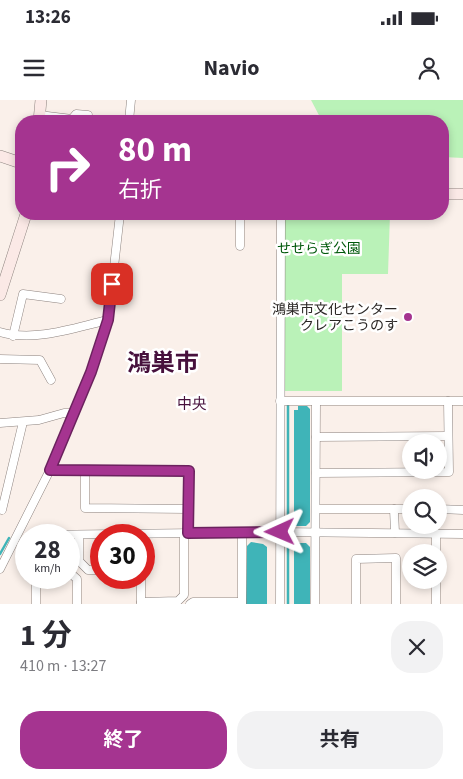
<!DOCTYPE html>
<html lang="ja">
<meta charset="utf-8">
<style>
body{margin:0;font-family:"Source Sans 3","Noto Sans JP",sans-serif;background:#f2f2f3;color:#2b2b33;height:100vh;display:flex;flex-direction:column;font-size:19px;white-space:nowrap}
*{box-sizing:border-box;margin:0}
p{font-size:16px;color:#7c7c81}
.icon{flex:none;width:28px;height:28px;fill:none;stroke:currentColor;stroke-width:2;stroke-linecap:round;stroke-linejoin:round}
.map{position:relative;height:504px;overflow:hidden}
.details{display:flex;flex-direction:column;background:#fff;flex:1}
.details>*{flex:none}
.top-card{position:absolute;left:15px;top:15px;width:434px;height:105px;border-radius:20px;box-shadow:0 2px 8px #0003;background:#a53490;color:#fff;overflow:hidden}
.fabs{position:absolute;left:402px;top:334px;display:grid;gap:10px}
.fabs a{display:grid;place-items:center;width:45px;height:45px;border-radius:50%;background:#fff;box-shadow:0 2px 8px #0003;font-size:25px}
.speed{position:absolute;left:15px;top:424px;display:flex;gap:10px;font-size:25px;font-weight:700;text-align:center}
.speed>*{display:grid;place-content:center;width:65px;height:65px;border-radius:50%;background:#fff;box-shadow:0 2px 8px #0003;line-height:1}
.speed small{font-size:12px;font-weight:400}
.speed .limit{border:8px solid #d22;background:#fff;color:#111}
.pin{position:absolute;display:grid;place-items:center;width:42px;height:42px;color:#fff;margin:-21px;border-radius:10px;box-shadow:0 2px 8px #0006}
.me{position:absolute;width:55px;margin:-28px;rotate:269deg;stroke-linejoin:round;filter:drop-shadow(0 0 4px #0008)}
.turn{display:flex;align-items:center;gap:18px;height:105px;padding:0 20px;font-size:22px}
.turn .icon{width:65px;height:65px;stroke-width:2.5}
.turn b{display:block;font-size:35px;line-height:42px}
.round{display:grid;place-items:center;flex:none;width:52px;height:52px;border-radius:20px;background:#f2f2f3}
.overview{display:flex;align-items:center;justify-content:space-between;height:85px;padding:0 20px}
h1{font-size:30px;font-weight:700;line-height:38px}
.action{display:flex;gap:10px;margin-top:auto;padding:10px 20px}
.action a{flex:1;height:58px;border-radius:20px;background:#a53490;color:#fff;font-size:20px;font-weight:700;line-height:58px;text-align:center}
.action a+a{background:#f2f2f3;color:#2b2b33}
.status{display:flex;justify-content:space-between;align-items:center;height:35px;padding:0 25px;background:#fff;direction:ltr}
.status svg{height:14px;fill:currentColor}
header{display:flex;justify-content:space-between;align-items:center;height:65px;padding:0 20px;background:#fff;font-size:22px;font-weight:700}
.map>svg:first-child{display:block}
.green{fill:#baf2b8}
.water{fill:#3fb4b8}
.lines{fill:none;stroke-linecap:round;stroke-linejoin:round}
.stream{stroke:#3fb4b8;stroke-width:2.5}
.street-casing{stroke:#8d837f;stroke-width:9}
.secondary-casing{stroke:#8d837f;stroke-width:12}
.street{stroke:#fff;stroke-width:8}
.secondary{stroke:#fbe9e6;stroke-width:11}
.route-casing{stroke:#6b225e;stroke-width:12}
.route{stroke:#a53490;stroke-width:9}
.poi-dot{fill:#a53490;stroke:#fff;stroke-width:2}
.labels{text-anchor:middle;stroke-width:5;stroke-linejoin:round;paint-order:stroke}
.park-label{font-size:14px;fill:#00590b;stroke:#fff}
.poi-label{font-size:14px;fill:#2a2624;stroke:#fff;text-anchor:end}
.neighbourhood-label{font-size:15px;fill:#47113d;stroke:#fff}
.town-label{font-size:24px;font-weight:bold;fill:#47113d;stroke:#fff}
</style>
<div class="status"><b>13:26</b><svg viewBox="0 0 49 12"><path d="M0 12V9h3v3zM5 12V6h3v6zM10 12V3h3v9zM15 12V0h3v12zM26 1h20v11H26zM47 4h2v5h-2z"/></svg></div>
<header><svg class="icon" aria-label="menu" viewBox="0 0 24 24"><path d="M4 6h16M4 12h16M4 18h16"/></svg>Navio<svg class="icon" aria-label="person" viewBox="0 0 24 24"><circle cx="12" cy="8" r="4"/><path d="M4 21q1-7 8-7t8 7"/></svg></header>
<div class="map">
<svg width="463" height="504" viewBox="0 0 463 504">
<rect width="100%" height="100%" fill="#faf0ea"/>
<g class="green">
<path d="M311 0H463V58L443 57 442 21H322Z"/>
<path d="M285 114H390L388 174H342V291H285Z"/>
</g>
<g class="water">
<path d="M298 306H307L310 309V422L306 426H294V310H298Z"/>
<path d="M251 442 263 444 267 447V504H246L247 446Z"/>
<path d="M294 443H306L310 447V504H294Z"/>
</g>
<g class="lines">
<g class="stream">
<path d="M0 454 9 438"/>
<path d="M288 504V305"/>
</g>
<defs>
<g id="street">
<path d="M39 15 72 19 76 14 88 15 87 21"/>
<path d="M129 21 131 0"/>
<path d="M240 114V146"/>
<path d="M0 232C35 242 73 228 108 220"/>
<path d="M13 236 23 194 61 199"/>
<path d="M0 259 40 260 51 280"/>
<path d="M280 301H463"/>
<path d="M0 323 39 320 64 313H75"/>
<path d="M316 337 448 336"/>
<path d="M50 370 189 371 188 433"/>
<path d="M85 370V408L188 409"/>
<path d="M316 373 449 372 448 301"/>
<path d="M316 409H411"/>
<path d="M394 409 395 433"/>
<path d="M439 409 463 410"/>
<path d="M2 410 23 322"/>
<path d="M242 433V504"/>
<path d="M35 435 280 432 463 434"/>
<path d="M79 435V461L88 470H101"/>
<path d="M436 452V433"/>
<path d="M0 469 50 370 91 272 108 220 120 114"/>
<path d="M69 472 77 479V504"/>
<path d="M36 478V504"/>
<path d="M141 502 178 501 184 495V433"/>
<path d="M141 504V478"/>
<path d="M190 504 193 502H242"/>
<path d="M280 504 281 114"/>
<path d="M315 504 316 302"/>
<path d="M356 504V459L396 458V504"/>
<path d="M436 504V480"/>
</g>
<g id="secondary">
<path d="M39 21 41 0"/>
<path d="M0 56 21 63"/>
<path d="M442 94H463"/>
<path d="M0 195 26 114"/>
</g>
</defs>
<use href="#street" class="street-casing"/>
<use href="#secondary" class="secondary-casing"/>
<use href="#street" class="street"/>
<use href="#secondary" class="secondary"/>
</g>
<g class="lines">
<defs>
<path id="route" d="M112 184 108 220 91 272 50 370 189 371 188 433 280 432"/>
</defs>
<use href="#route" class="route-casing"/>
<use href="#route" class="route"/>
</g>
<circle class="poi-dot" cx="408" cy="217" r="5"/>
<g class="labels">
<g class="park-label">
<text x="319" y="153">せせらぎ公園</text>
</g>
<g class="poi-label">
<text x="398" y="214">鴻巣市文化センター<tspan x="398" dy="16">クレアこうのす</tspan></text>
</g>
<g class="neighbourhood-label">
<text x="192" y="309">中央</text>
</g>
<g class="town-label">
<text x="163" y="271">鴻巣市</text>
</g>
</g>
</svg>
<div class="fabs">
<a><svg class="icon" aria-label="sound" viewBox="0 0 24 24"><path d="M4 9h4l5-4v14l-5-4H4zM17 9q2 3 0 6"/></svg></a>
<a><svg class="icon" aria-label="search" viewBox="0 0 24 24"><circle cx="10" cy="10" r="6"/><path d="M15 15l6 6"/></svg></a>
<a><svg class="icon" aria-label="layers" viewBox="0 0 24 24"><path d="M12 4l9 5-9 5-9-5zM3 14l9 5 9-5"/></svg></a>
</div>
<div class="speed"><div>28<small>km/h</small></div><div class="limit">30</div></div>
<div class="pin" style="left:112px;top:184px;background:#d93025"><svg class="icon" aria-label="arrive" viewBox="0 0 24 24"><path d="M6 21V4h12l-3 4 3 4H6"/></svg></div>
<svg class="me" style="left:280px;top:432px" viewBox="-20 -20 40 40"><path d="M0-17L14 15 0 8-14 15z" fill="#a53490" stroke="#fff" stroke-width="4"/></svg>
<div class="top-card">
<div class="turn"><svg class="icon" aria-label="right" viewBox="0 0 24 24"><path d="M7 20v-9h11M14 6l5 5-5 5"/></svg><div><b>80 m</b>右折</div></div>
</div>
</div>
<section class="details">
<div class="overview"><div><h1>1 分</h1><p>410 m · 13:27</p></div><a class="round"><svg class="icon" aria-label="close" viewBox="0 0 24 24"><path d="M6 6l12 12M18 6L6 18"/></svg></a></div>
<div class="action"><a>終了</a><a>共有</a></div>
</section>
